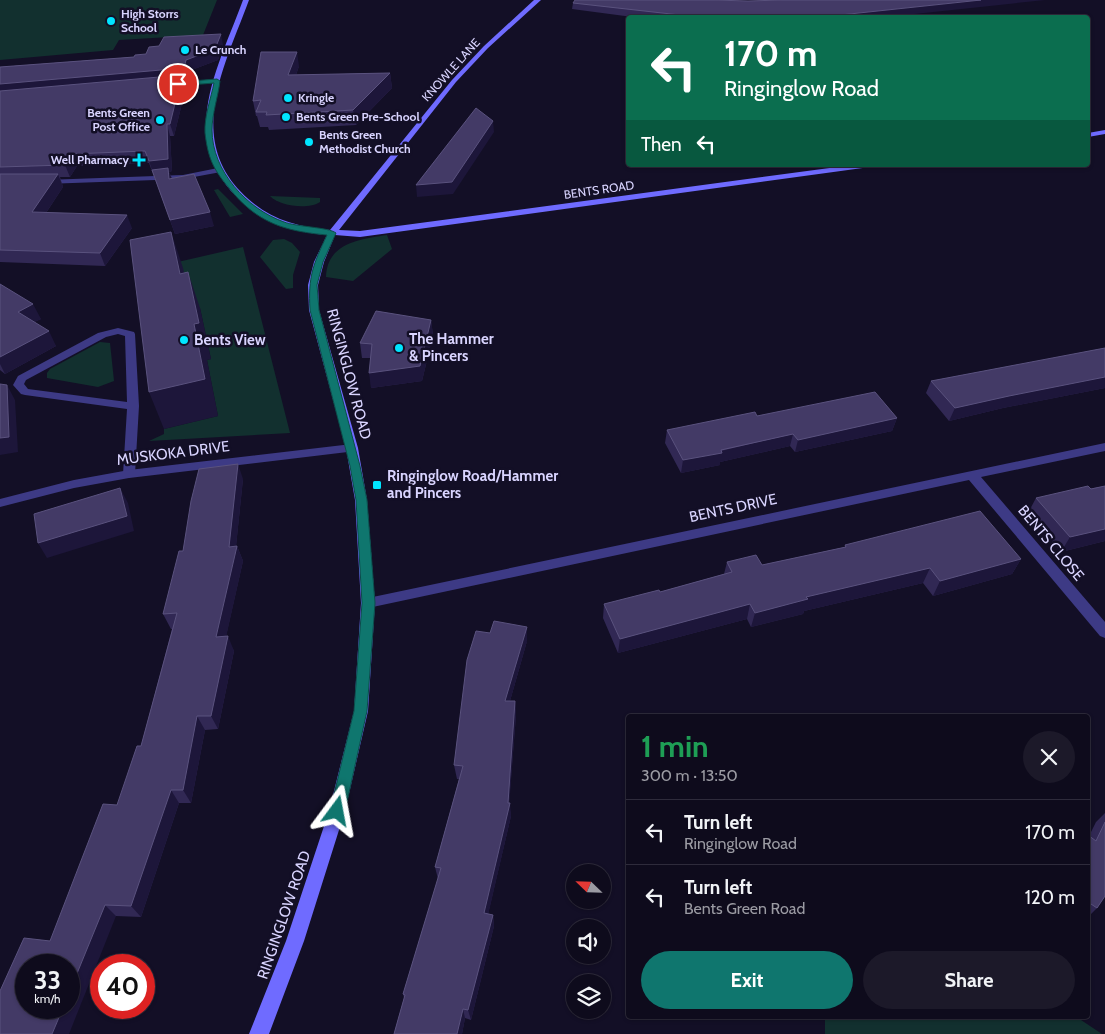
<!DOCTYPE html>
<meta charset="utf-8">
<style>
body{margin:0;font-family:Cabin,sans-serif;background:#1c1929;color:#f1f3f6;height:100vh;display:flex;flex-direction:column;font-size:19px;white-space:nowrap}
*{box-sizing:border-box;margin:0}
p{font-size:16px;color:#9b9ba3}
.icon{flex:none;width:28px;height:28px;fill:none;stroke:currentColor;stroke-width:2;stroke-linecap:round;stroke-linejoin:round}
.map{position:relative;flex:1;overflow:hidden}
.side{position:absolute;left:626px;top:714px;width:464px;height:305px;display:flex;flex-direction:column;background:#0e0b1c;border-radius:5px;box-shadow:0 1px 4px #0004,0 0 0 1px #2e2b3b}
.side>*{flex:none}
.banner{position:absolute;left:626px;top:15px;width:464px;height:152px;border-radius:5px;box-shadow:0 1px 4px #0004,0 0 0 1px #2e2b3b;background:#0b6e4f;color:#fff;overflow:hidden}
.needle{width:32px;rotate:293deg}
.buttons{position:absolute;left:566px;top:864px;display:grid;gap:10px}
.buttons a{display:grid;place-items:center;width:45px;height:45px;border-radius:50%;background:#0e0b1c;box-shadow:0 1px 4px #0004,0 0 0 1px #2e2b3b;font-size:25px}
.speed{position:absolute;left:15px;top:954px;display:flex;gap:10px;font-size:25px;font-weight:700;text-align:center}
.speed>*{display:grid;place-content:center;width:65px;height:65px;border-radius:50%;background:#0e0b1c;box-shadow:0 1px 4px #0004,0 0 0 1px #2e2b3b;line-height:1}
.speed small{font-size:12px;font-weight:400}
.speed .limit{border:8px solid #d22;background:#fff;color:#111}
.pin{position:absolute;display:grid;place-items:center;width:42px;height:42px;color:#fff;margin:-21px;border:2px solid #fff;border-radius:50%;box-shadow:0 1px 5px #0007}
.me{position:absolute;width:55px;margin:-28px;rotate:13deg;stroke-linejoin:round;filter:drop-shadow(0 0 4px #0008)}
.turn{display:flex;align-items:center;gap:18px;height:105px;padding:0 15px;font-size:22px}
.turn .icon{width:65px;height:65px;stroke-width:2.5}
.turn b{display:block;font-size:35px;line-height:42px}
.then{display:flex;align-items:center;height:48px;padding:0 15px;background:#0003;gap:10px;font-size:19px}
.round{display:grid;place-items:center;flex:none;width:52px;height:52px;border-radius:26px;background:#1c1929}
.headline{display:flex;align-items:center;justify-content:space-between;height:85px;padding:0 15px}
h1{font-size:30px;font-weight:700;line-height:38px;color:#1e9e55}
.cta{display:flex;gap:10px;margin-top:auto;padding:10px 15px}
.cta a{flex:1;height:58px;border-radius:30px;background:#0f766e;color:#fff;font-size:20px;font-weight:700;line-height:58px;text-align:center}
.cta a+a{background:#1c1929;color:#f1f3f6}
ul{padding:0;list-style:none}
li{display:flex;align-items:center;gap:15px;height:65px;padding:0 15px;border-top:1px solid #2e2b3b}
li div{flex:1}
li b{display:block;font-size:19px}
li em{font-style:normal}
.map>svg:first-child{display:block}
.green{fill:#12302f}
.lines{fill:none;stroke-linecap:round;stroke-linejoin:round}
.lane{fill:#3d3a85;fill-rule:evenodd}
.street{fill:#3d3a85;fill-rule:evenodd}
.secondary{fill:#6f6bff;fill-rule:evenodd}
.wall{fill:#312854}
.shaded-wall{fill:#1d163a}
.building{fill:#433a66;stroke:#5a527e}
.route{fill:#0f766e;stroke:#0a4d48}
.poi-dot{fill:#00e5ff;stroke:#130f26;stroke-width:2}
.labels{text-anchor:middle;stroke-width:5;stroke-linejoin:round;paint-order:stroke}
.far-poi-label{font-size:12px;font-weight:bold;fill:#d9d4ff;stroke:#130f26;text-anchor:start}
.far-street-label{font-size:12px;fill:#d9d4ff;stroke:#130f26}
.poi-label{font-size:15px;font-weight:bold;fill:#d9d4ff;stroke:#130f26;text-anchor:start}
.street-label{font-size:15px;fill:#d9d4ff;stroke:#130f26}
</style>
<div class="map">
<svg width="1105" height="1034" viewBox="0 0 1105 1034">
<rect width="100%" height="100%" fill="#130f26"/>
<g class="green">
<path d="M0 0H217L203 35 119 40 113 50 0 60Z"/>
<path d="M218 189 243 214 230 217 214 190Z"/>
<path d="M270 196 320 198V202C308 210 279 206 270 196Z"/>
<path d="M387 235 392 249 353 281 326 277C327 243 360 239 387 235Z"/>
<path d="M284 239 292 243 300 252 293 275V288L286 289 260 257 273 240Z"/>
<path d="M243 247 290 433 149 441 164 434V429L218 416 207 360 211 359 200 308 143 270Z"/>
<path d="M100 342 110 343 114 381 98 387 47 378V373L50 369Z"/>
<path d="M825 1016H1075L1102 1034H825Z"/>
</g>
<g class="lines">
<path class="lane" d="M118 328 134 332 135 334 139 406 135 474 129 478 123 474 127 409 25 395 21 394 13 385 18 376 98 333ZM118 334 125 336 127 402 28 389 24 384 26 380 106 337Z"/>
<g class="street">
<path d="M217 79 219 80V82L167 87 163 85 167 83Z"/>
<path d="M218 168 222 170 221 172 183 179 45 184 41 182 45 180 183 175Z"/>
<path d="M1105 443V451L981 477 1105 622V638L1100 636 969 480 368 608 363 607 361 603 363 599 368 598Z"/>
<path d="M352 444 358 448 356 451 129 478 74 488 0 507V499L74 480 129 470Z"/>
</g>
<g class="secondary">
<path d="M243 0H249C226 63 186 135 241 192 266 218 295 227 330 230L452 80 484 46 534 0H541L488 48 456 82 339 230 360 231 852 165H874L870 167 360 237 335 235 324 262 318 285 319 310 358 448 367 500 375 603 368 711 345 811 304 941 269 1034H249L286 941 329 811 354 711 361 603 355 500 346 448 309 310 308 285 314 262 327 235C291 232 260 221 235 195 178 135 219 66 243 0Z"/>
<path d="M1105 130V134L1088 137V133Z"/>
</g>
</g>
<g class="wall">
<path d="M573 3 877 18H640L572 9Z"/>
<path d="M223 45 218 60 189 71 187 80H184L186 87 174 136H170L172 171 169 172 172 178 214 226 175 234 149 163 77 166 70 177H60L63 187 46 213 132 228 105 266 0 262V67L134 57Z"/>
<path d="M299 66 296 75 390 73 392 88 356 125 269 130 268 127H260L257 116H256L253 101Z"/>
<path d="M0 284 41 319 34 322 56 346 5 374 0 370Z"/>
<path d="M431 320 433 335 422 381 371 388 370 358H362L360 343Z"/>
<path d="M1105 348V388L1003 408 949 421 926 393 931 381Z"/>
<path d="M757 416 897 418 892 431 795 452 790 446 720 462V465L681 473 665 443 667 430Z"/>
<path d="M243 479 236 546H237L243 561 226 636 234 651 218 729 205 730 191 803H179L141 917 116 916 50 941 117 805 141 746 172 629H171L163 614 183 551Z"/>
<path d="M1105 486V541L1061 552 1028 513 1036 498Z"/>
<path d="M845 545 1021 559 1012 574 933 596 923 583 804 611 803 614 751 627 747 619 618 653 603 618 604 604 660 592 724 574 727 562 762 565 845 547Z"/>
<path d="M527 641 510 701H515L516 715 509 803 511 816 488 914 493 915 494 926 471 1020 465 1018 462 1034H394L404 998 403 994 438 879 435 867 459 779H457L454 765Z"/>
<path d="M1105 813V896L1097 908 1088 917V835L1089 836 1096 822Z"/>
</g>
<g class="shaded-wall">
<path d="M981 0H1045L877 18H812Z"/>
<path d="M221 34 223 45 218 60 189 71 187 80H184L186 87 174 136 170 124 0 96V84L186 60Z"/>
<path d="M297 52 299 66 291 89 288 75Z"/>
<path d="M390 73 392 88 356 125 353 110Z"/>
<path d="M493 121 494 132 453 194 417 197 416 185Z"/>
<path d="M167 124 170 136 172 171 169 172 173 182 169 179 168 172 153 173 149 161Z"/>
<path d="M72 154 77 166 70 177 65 165Z"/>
<path d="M58 174 63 187 38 225 32 212Z"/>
<path d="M210 212 214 226 175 234 170 220Z"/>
<path d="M127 215 132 228 105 266 100 253Z"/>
<path d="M171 232 183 268 192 310 180 274Z"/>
<path d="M188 272 200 308 211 359 207 360 218 416 164 429 149 392 194 324Z"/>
<path d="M33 304 41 319 25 327 18 312Z"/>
<path d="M431 320 433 335 422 381 371 388 369 373Z"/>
<path d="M49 331 56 346 5 374 0 364V357Z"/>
<path d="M1105 377V388L1003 408 949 421 955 408 1009 396Z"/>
<path d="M7 385 15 400 18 452 0 455V438Z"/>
<path d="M897 418 892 431 795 452 798 440Z"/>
<path d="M793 434 790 446 720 462V465L681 473 683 460Z"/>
<path d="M238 464 243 479 235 556 237 546 243 561 223 651 216 637 229 547Z"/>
<path d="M120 488 128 503 134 531 47 558 38 543Z"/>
<path d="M1105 529V541L1061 552 1070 537Z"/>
<path d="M1021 559 1012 574 933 596 940 581Z"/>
<path d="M930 568 923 583 804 611 803 614 751 627 755 613 806 597Z"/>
<path d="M750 604 747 619 618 653 620 639Z"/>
<path d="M527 627V641L506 715 505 701Z"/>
<path d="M228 636 234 651 218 729 211 716Z"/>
<path d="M515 701 516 715 509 807 510 803 511 816 486 924 484 913 508 803Z"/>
<path d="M197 716 205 730 191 803 183 790Z"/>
<path d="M171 790 179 803 141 917 131 906Z"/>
<path d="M105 905 116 916 69 1034H52L63 1008H69V993Z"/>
<path d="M493 915 494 926 471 1020 468 1010Z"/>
<path d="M463 1009 465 1018 462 1034H457Z"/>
</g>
<g class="building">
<path d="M575 0H714L748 1 782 0H981L812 18H736L680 15 573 3Z"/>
<path d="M221 34 215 49 186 60 184 68 0 84V67L134 57 135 55 146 54 149 47 159 46 164 37Z"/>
<path d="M261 52H297L288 75 390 73 353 110 266 115 267 112H256L261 100 253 101Z"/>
<path d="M182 75 170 124H167L168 159 149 161 145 151 72 154 65 165 0 167V91Z"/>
<path d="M476 108 493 121 452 182 416 185Z"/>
<path d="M168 168 169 179 194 174 210 212 170 220 152 170Z"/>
<path d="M0 174H58L32 212 127 215 100 253 0 250Z"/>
<path d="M171 232 180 274 188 272 199 323 194 324 205 379 149 392 130 240Z"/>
<path d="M0 284 33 304 18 312 49 331 0 357Z"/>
<path d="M376 311 431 320 420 366 369 373 372 344 360 343Z"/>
<path d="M1105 348V377L1009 396 955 408 931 381Z"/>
<path d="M0 384 7 385 9 437 0 438Z"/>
<path d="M875 392 897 418 798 440 793 434 721 450 722 453 683 460 667 430 755 412 757 416Z"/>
<path d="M238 464 229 547 237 546 216 637 228 636 211 716H197L183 790H171L131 906 105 905 69 993V965H26V1008H63L52 1034H0V991L24 938 50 941 103 804 117 805 137 746H141L177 613 163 614 179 551H183L191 501 199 469Z"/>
<path d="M1088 486 1091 489 1105 486V529L1070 537 1036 498Z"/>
<path d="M120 488 127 516 38 543 34 514Z"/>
<path d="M980 511 1021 559 940 581 930 568 806 597 808 599 755 613 750 604 620 639 604 604 659 590 660 592 732 572 727 562 756 555 762 565 846 547 845 545Z"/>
<path d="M494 621 527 627 505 701H515L508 803H510L484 913 493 915 468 1010 463 1009 457 1034H394L405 995 403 994 441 868 435 867 463 766 454 765 467 660 476 631 490 633Z"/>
<path d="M1105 822V896L1097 908 1088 902V835L1096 841Z"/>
</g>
<path class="route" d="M217 79 220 81C218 97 212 114 212 130 212 171 247 209 284 222 297 227 328 227 336 233L323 262 317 285 319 310 360 466 367 500 375 603 367 711 345 811 343 816 337 818 332 816 330 811 354 711 362 603 356 500 350 466 310 310C308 276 313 265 327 235 284 231 257 223 229 188 213 169 208 158 205 133 204 117 211 98 214 83L178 86 175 84 178 82Z"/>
<g class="poi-dot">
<circle cx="111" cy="21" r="5"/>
<circle cx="185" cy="50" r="5"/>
<circle cx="288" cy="98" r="5"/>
<circle cx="286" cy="117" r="5"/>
<circle cx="160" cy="120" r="5"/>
<circle cx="309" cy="142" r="5"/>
<path d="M136.5 152.5h5v5h5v5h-5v5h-5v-5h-5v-5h5z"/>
<circle cx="184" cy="340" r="5"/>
<circle cx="399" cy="348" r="5"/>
<rect x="372" y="480" width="10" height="10" rx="2.5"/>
</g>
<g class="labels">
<g class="far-poi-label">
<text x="121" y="18">High Storrs<tspan x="121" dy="14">School</tspan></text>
<text x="195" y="54">Le Crunch</text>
<text x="298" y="102">Kringle</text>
<text x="150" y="117" text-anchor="end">Bents Green<tspan x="150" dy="14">Post Office</tspan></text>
<text x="296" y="121">Bents Green Pre-School</text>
<text x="319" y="139">Bents Green<tspan x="319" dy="14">Methodist Church</tspan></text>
<text x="129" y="164" text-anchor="end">Well Pharmacy</text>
</g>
<g class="far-street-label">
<text transform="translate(451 70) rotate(-48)" y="4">KNOWLE LANE</text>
<text transform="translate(599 190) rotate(-8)" y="4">BENTS ROAD</text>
</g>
<g class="poi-label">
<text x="409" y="344">The Hammer<tspan x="409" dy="17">&amp; Pincers</tspan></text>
<text x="194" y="345">Bents View</text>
<text x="387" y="481">Ringinglow Road/Hammer<tspan x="387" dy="17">and Pincers</tspan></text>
</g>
<g class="street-label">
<text transform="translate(349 374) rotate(75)" y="5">RINGINGLOW ROAD</text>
<text transform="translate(173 453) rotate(-7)" y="5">MUSKOKA DRIVE</text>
<text transform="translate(733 508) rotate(-12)" y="5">BENTS DRIVE</text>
<text transform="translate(1051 543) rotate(50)" y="5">BENTS CLOSE</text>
<text transform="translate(284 915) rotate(-71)" y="5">RINGINGLOW ROAD</text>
</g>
</g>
</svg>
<div class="buttons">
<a><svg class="needle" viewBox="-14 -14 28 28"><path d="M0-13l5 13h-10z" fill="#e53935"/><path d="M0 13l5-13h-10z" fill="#9b9ba3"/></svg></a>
<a><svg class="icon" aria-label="sound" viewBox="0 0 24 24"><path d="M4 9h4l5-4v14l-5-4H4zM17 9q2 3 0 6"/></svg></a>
<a><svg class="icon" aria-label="layers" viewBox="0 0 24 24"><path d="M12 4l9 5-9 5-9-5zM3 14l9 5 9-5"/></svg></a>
</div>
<div class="speed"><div>33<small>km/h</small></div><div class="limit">40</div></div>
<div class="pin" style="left:178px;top:84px;background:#d93025"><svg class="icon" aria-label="arrive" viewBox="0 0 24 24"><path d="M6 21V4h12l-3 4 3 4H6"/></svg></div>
<svg class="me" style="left:337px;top:811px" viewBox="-20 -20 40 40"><path d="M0-17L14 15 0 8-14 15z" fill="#0f766e" stroke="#fff" stroke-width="4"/></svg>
<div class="banner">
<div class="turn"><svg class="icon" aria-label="left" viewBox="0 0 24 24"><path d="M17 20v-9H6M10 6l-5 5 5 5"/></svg><div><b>170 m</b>Ringinglow Road</div></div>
<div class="then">Then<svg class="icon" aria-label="left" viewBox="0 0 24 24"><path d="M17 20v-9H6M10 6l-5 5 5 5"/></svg></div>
</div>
<section class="side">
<div class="headline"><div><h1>1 min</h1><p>300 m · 13:50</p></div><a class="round"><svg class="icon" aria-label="close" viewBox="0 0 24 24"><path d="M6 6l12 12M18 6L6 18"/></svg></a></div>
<ul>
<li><svg class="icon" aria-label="left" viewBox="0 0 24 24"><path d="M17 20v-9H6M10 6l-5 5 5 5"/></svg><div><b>Turn left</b><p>Ringinglow Road</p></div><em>170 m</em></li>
<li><svg class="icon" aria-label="left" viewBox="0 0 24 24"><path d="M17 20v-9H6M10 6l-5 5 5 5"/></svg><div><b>Turn left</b><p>Bents Green Road</p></div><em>120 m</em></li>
</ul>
<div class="cta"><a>Exit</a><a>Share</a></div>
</section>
</div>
